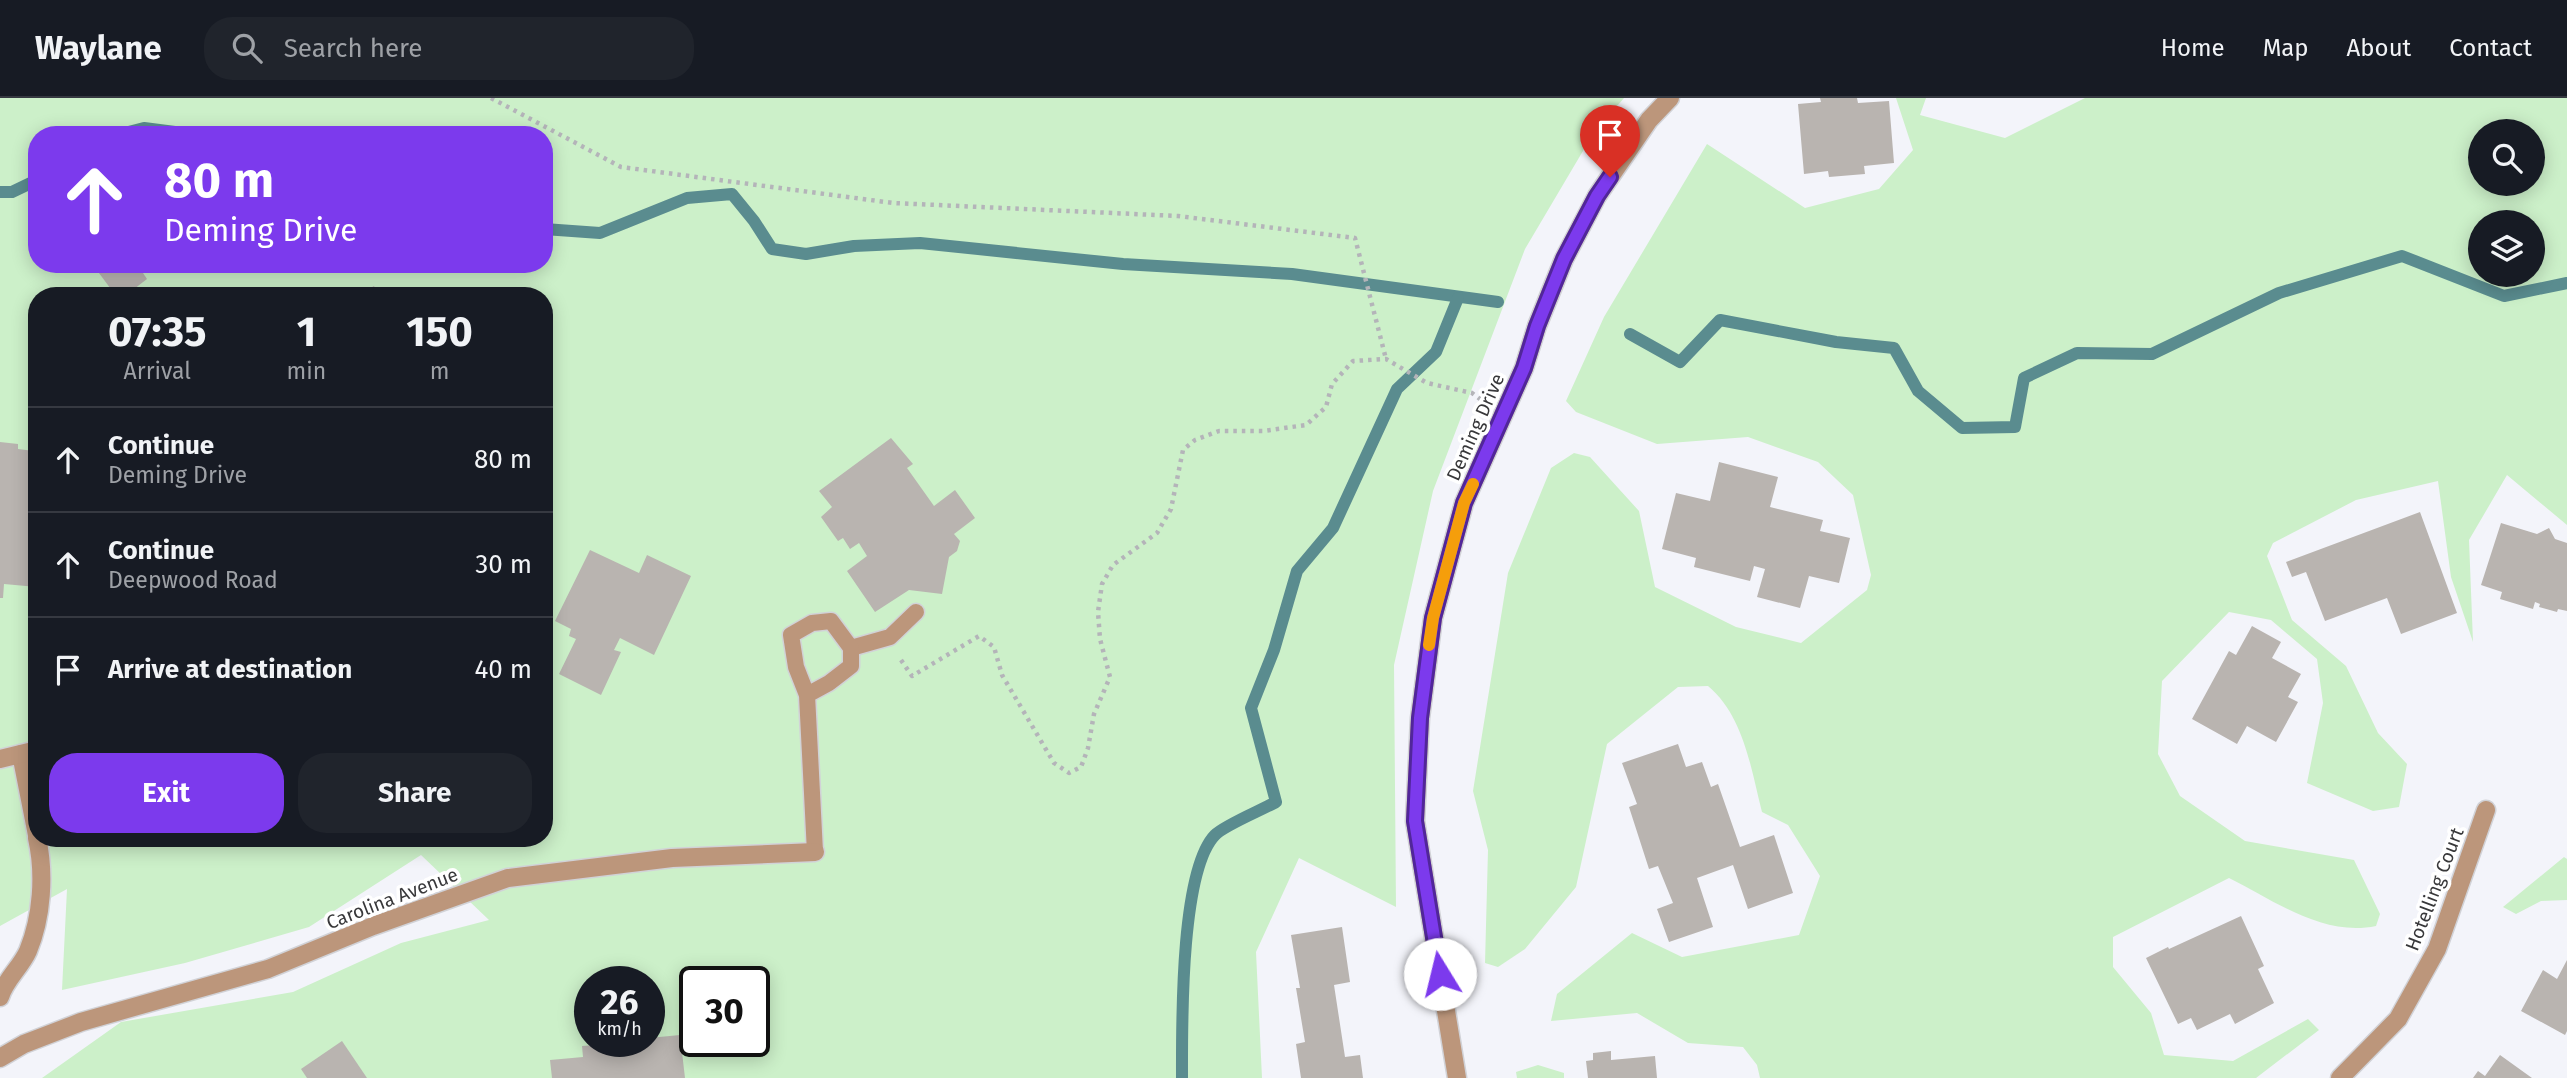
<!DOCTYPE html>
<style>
body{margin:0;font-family:"Fira Sans",sans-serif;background:#20242c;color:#f1f3f6;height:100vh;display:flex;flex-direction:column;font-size:26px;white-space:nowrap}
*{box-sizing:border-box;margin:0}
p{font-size:23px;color:#9ea1a6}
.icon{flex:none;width:38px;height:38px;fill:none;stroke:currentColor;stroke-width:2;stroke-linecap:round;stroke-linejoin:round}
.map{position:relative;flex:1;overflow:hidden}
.drawer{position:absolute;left:28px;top:189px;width:525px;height:560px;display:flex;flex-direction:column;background:#171b24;border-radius:28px;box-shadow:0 4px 18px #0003}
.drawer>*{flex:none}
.banner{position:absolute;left:28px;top:28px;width:525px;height:147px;border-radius:28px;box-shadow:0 4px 18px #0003;background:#7c3aed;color:#fff;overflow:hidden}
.buttons{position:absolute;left:2468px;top:21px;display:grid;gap:14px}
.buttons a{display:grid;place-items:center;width:77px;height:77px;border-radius:50%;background:#171b24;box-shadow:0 4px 18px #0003;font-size:35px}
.speed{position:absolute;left:574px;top:868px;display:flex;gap:14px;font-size:35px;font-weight:700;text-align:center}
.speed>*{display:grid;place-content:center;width:91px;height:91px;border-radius:50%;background:#171b24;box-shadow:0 4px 18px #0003;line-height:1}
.speed small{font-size:18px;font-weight:400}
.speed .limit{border:4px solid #111;border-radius:10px;background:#fff;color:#111}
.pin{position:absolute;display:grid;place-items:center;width:60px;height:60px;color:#fff;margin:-72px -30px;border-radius:50% 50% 50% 0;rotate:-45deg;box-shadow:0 0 7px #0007}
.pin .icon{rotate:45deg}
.me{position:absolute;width:77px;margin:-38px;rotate:351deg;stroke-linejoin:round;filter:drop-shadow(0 0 5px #0008)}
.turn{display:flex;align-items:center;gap:24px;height:147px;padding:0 21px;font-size:32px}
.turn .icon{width:91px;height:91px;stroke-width:2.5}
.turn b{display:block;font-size:49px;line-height:60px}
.eta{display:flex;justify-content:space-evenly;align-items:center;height:119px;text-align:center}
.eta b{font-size:42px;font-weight:700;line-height:49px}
.button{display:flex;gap:14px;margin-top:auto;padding:14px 21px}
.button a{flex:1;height:80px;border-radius:28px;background:#7c3aed;color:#fff;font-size:28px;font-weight:700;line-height:80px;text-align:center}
.button a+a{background:#20242c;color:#f1f3f6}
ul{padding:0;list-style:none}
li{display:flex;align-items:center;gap:21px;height:105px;padding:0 21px;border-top:2px solid #363941}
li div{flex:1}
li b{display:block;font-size:26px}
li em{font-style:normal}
header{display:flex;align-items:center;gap:42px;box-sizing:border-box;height:98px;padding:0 35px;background:#171b24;border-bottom:2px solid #363941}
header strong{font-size:33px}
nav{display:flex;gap:38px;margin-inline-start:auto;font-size:24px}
.search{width:490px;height:63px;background:#20242c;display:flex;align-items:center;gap:18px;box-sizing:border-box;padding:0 24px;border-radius:28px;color:#9ea1a6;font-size:26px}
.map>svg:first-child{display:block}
.green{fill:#ccf0c9;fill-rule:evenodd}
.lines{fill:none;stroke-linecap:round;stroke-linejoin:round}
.stream{stroke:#5a8c8f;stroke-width:12}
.building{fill:#b9b4b0}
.lane-casing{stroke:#d1d2d7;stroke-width:19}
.street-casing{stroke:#d1d2d7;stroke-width:21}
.path{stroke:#b4b4b9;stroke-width:4.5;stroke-dasharray:3.5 5;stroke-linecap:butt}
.lane{stroke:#bc967b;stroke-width:16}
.street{stroke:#bc967b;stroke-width:18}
.route-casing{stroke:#51269a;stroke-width:18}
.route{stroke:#7c3aed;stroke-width:12}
.slow{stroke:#f59e0b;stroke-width:12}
.labels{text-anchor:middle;stroke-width:7;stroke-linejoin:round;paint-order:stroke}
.street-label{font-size:19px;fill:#38383a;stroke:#fff}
</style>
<header>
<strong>Waylane</strong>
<div class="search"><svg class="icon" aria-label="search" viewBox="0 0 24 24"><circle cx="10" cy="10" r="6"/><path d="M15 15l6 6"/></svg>Search here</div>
<nav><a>Home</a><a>Map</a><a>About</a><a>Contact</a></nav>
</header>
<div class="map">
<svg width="2567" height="980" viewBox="0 0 2567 980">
<rect width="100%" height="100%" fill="#f3f4fa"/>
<g class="green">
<path d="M0 0H1624L1593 36 1525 151 1433 393 1394 567 1396 809 1299 760 1256 854 1262 980H42L121 924 293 894 401 845 489 822 421 757 309 829 185 865 62 892 67 791 0 828ZM37 37H544V166H37ZM37 198H544V740H37ZM590 884H649V943H590ZM695 884H754V943H695Z"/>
<path d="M1896 0H1926L1920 17 2005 40 2085 0H2567V427L2507 377 2469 442 2473 544 2451 479 2438 383 2356 402 2273 445 2267 458 2292 522 2346 568 2378 635 2407 666 2399 709 2373 713 2307 685 2323 605 2317 561 2271 522 2229 514 2162 583 2158 656 2180 698 2245 743 2354 762 2380 816 2376 828C2323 839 2275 803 2229 780L2113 839V869L2151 915 2164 957 2233 963 2308 921 2319 932 2256 980H1760L1757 967 1743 949 1688 945 1637 915 1551 923 1557 896 1632 835 1682 859 1799 837 1820 778 1788 727 1762 714C1751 671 1744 618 1708 588L1678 589 1607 646 1576 789 1525 851 1498 869 1485 865 1488 752 1473 693 1508 475 1551 370 1574 355 1590 359 1639 413 1655 489 1736 529 1801 545 1867 492 1871 477 1853 397 1818 364 1748 339 1657 346 1576 314 1566 303 1604 219 1707 46 1805 110 1879 91 1913 52ZM2532 33V86H2480V33ZM2532 124V177H2480V124Z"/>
<path d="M2564 759 2567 761V802L2541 803 2516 816 2503 809Z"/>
<path d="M1538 967 1564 975V980H1517L1516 974Z"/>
</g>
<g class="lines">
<g class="stream">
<path d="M117 37 144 30 198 37"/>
<path d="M312 37 375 35 377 37"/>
<path d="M0 94H12L37 82"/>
<path d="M544 131 600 135 687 100 732 96 754 123 772 151 806 156 854 148 920 145 1123 166 1292 176 1498 204"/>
<path d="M1630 236 1680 264 1720 222 1836 244 1894 250 1918 293 1962 330 2015 329 2024 280 2077 255 2152 256 2279 195 2402 158 2504 198 2567 185"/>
<path d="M1182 980C1182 928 1180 773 1215 737 1225 727 1262 712 1276 704L1251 610 1274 552 1297 473 1333 430 1397 291 1436 254 1458 200"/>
</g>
</g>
<g class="building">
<path d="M1820 0H1857L1858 5 1889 3 1894 65 1864 68 1865 76 1829 79 1828 73 1804 76 1798 6 1821 4Z"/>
<path d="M102 166H137L147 181 125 198H116L96 171Z"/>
<path d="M374 188 379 198H358Z"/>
<path d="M891 340 913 366 907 370 934 408 955 392 975 420 954 436 960 443 957 453 949 459 942 496 909 492 875 514 847 473 867 458 859 445 850 451 843 440 838 443 821 419 832 409 819 393Z"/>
<path d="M0 344 18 346V351L34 353 33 366H36L31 413H37V489L4 486 3 500H0Z"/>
<path d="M1719 364 1778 379 1770 409 1823 422 1820 433 1850 440 1839 485 1809 478 1800 510 1757 499 1765 471 1754 468 1750 483 1694 469 1696 460 1662 451 1676 395 1710 403Z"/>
<path d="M2420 414 2457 515 2401 536 2387 500 2325 523 2306 474 2292 479 2286 464Z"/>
<path d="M2501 425 2537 436 2549 430 2555 441 2567 445V513L2558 511 2557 514 2539 509 2540 506 2535 504 2533 511 2500 501 2502 494 2481 487Z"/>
<path d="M590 452 639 475 647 457 691 478 654 557 620 540 614 552 621 554 601 597 559 576 576 541 569 538 571 531 555 523Z"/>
<path d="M2252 528 2281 544 2272 560 2301 576 2288 599 2298 604 2276 644 2247 628 2237 646 2192 621 2229 553 2236 557Z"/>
<path d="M1678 646 1686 669 1702 664 1711 689 1718 686 1740 749 1774 737 1793 795 1748 811 1733 767 1697 780 1713 829 1669 844 1657 811 1673 805 1658 768 1649 771 1629 709 1637 706 1622 665Z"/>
<path d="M2241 818 2264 868 2258 871 2274 905 2235 926 2230 916 2197 932 2191 920 2178 926 2146 860 2168 849 2169 851Z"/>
<path d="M1342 829 1350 884 1334 887 1345 959 1360 957 1363 980H1301L1296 946 1305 944 1296 890H1300L1291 837Z"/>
<path d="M2567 862V933L2565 937 2521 913 2543 872 2557 881Z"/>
<path d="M680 937 685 980H552L550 962 583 959 582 948 649 943V940Z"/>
<path d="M342 943 367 980H307L301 971Z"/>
<path d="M1611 953V962L1655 958 1657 980H1588L1586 963 1593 962V955Z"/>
<path d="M2500 957 2532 980H2473L2478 973 2485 978Z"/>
</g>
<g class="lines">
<defs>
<g id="lane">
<path d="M851 550 890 539 916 514"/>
<path d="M807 597 829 585 851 568V550L831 523 812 525 791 537 796 569 807 597 815 754"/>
</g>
<g id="street">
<path d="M21 656 37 737"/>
<path d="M0 661 37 652"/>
<path d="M0 899C5 882 21 869 28 853 42 819 45 776 37 740"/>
<path d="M0 960 24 946 81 924 268 871 373 828 508 780 672 760 815 754"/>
<path d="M1457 980 1415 723 1420 620 1433 520 1464 405 1524 270 1537 228 1564 161 1597 98 1649 22 1670 0"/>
<path d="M2340 980 2398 921 2437 851 2486 712"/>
</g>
</defs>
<use href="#lane" class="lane-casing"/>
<use href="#street" class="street-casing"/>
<g class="path">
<path d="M491 0 621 69 893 105 1178 118 1355 140 1386 261"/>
<path d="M901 562 912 578 979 538 994 549 1002 577 1054 665 1069 675 1081 669 1088 650 1094 616 1110 579 1100 541 1098 514 1102 486 1113 467 1157 435 1171 411 1183 352 1195 342 1219 333H1263L1306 327 1326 309 1332 286 1353 263 1386 261 1427 285 1472 295 1480 301"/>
</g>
<use href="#lane" class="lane"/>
<use href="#street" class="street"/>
</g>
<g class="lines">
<defs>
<path id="route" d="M1440 876 1415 723 1420 620 1433 520 1464 405 1524 270 1537 228 1564 161 1597 98 1610 79"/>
</defs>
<use href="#route" class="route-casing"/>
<use href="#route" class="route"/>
<path class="slow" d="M1429 547 1433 520 1464 405 1473 386"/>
</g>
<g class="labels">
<g class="street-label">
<text transform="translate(1475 329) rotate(-66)" y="7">Deming Drive</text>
<text transform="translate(2434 791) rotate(-69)" y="7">Hotelling Court</text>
<text transform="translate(392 800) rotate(-21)" y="7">Carolina Avenue</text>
</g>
</g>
</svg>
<div class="buttons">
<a><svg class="icon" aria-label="search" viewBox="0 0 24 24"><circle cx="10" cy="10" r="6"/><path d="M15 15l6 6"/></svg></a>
<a><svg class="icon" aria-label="layers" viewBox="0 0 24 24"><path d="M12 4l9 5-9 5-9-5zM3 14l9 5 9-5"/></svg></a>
</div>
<div class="speed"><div>26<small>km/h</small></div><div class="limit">30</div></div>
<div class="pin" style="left:1610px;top:79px;background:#d93025"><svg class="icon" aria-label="arrive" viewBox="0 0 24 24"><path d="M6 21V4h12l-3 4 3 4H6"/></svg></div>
<svg class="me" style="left:1440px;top:876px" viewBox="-20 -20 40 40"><circle r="19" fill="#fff"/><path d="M0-13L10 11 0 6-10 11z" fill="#7c3aed"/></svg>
<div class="banner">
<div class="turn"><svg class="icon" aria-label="ahead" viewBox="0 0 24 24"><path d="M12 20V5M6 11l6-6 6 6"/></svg><div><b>80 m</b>Deming Drive</div></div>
</div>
<section class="drawer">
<div class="eta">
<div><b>07:35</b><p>Arrival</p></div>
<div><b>1</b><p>min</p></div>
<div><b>150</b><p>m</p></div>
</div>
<ul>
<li><svg class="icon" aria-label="ahead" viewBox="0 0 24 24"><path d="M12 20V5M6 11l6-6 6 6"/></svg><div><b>Continue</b><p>Deming Drive</p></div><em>80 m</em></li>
<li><svg class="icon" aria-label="ahead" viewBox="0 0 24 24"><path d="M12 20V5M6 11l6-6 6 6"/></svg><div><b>Continue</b><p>Deepwood Road</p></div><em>30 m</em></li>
<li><svg class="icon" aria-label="arrive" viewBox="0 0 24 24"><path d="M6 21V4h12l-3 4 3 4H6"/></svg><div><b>Arrive at destination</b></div><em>40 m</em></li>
</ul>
<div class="button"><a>Exit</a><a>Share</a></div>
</section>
</div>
